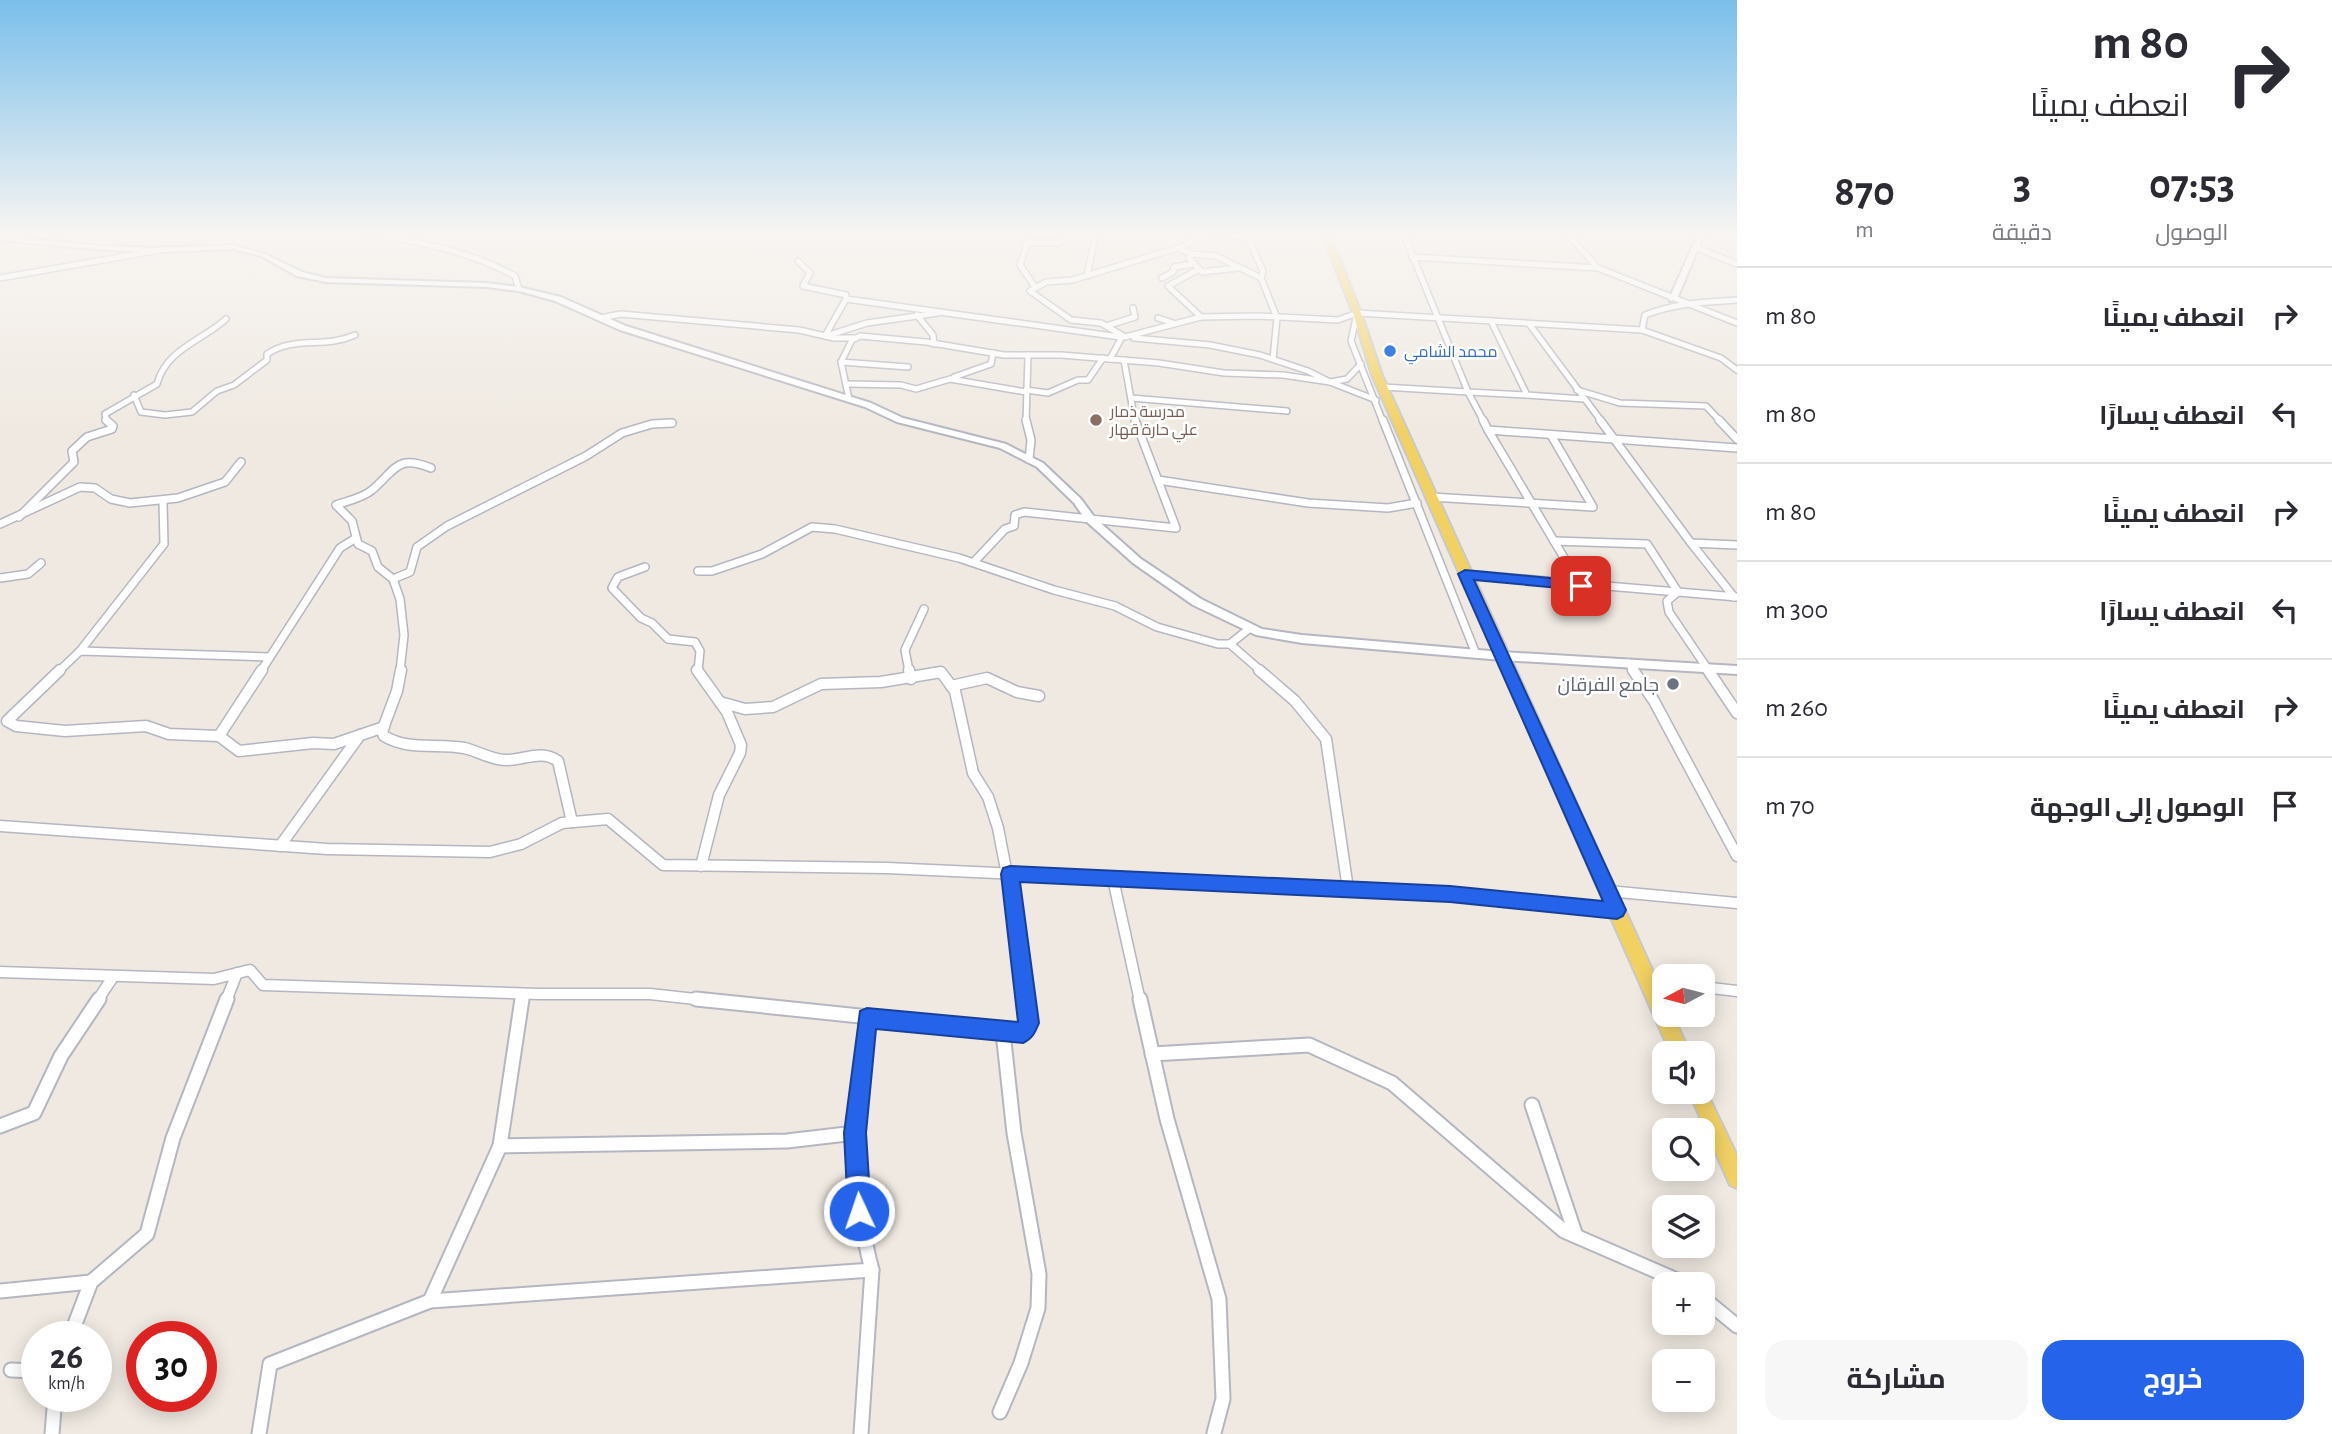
<!DOCTYPE html>
<html lang="ar">
<meta charset="utf-8">
<style>
body{margin:0;font-family:"Alegreya Sans",Cairo,sans-serif;background:#f7f7f7;color:#2b2b33;direction:rtl;height:100vh;display:flex;flex-direction:column;font-size:26px;white-space:nowrap}
*{box-sizing:border-box;margin:0}
p{font-size:23px;color:#7c7c81}
.icon{flex:none;width:38px;height:38px;fill:none;stroke:currentColor;stroke-width:2;stroke-linecap:round;stroke-linejoin:round}
.map{position:relative;flex:1;overflow:hidden;direction:ltr}
.drawer{display:flex;flex-direction:column;background:#fff;width:595px}
.drawer>*{flex:none}
.hud{background:#fff;color:#2b2b33;overflow:hidden}
.needle{width:46px;rotate:263deg}
.fabs{position:absolute;left:1652px;top:964px;display:grid;gap:14px}
.fabs a{display:grid;place-items:center;width:63px;height:63px;border-radius:14px;background:#fff;box-shadow:0 4px 18px #0003;font-size:35px}
.speed{position:absolute;left:21px;top:1321px;display:flex;gap:14px;font-size:35px;font-weight:700;text-align:center}
.speed>*{display:grid;place-content:center;width:91px;height:91px;border-radius:50%;background:#fff;box-shadow:0 4px 18px #0003;line-height:1}
.speed small{font-size:18px;font-weight:400}
.speed .limit{border:10px solid #d22;background:#fff;color:#111}
.pin{position:absolute;display:grid;place-items:center;width:60px;height:60px;color:#fff;margin:-30px;border-radius:14px;box-shadow:0 4px 10px #0006}
.me{position:absolute;width:77px;margin:-38px;rotate:357deg;stroke-linejoin:round;filter:drop-shadow(0 0 5px #0008)}
.turn{display:flex;align-items:center;gap:24px;height:147px;padding:0 28px;font-size:32px}
.turn .icon{width:91px;height:91px;stroke-width:2.5}
.turn b{display:block;font-size:49px;line-height:60px}
.eta{display:flex;justify-content:space-evenly;align-items:center;height:119px;text-align:center}
.eta b{font-size:42px;font-weight:700;line-height:49px}
.button{display:flex;gap:14px;margin-top:auto;padding:14px 28px}
.button a{flex:1;height:80px;border-radius:21px;background:#2563eb;color:#fff;font-size:28px;font-weight:700;line-height:80px;text-align:center}
.button a+a{background:#f7f7f7;color:#2b2b33}
ul{padding:0;list-style:none}
li{display:flex;align-items:center;gap:21px;height:98px;padding:0 28px;border-top:2px solid #e1e1e2}
li div{flex:1}
li b{display:block;font-size:26px}
li em{font-style:normal}
main{display:flex;flex:1;min-height:0}
.map>svg:first-child{display:block}
.lines{fill:none;stroke-linecap:round;stroke-linejoin:round}
.street-far3-casing{stroke:#b4b7c1;stroke-width:8}
.street-far2-casing{stroke:#b4b7c1;stroke-width:10}
.street-far1-casing{stroke:#b4b7c1;stroke-width:13}
.street-casing{stroke:#b4b7c1;stroke-width:17}
.secondary-casing{stroke:#b4b7c1;stroke-width:4}
.primary-casing{stroke:#c9c9c9;stroke-width:4}
.street-far3{stroke:#fff;stroke-width:5}
.street-far2{stroke:#fff;stroke-width:7}
.street-far1{stroke:#fff;stroke-width:10}
.street{stroke:#fff;stroke-width:13}
.secondary{fill:#fff;fill-rule:evenodd}
.primary{fill:#f2d163;fill-rule:evenodd}
.route{fill:#2563eb;stroke:#184099;stroke-width:2}
.shop-dot{fill:#3f7fe0;stroke:#fff;stroke-width:2.5}
.education-dot{fill:#8d6e63;stroke:#fff;stroke-width:2.5}
.worship-dot{fill:#6b7280;stroke:#fff;stroke-width:2.5}
.labels{text-anchor:middle;stroke-width:5;stroke-linejoin:round;paint-order:stroke}
.far-shop-label{font-size:16px;fill:#366cbe;stroke:#fff;text-anchor:start}
.far-education-label{font-size:16px;fill:#785e54;stroke:#fff;text-anchor:start}
.worship-label{font-size:19px;fill:#5b616d;stroke:#fff;text-anchor:end}
</style>
<main>
<section class="drawer">
<div class="hud">
<div class="turn"><svg class="icon" aria-label="right" viewBox="0 0 24 24"><path d="M7 20v-9h11M14 6l5 5-5 5"/></svg><div><b>80 m</b>انعطف يمينًا</div></div>
</div>
<div class="eta">
<div><b>07:53</b><p>الوصول</p></div>
<div><b>3</b><p>دقيقة</p></div>
<div><b>870</b><p>m</p></div>
</div>
<ul>
<li><svg class="icon" aria-label="right" viewBox="0 0 24 24"><path d="M7 20v-9h11M14 6l5 5-5 5"/></svg><div><b>انعطف يمينًا</b></div><em>80 m</em></li>
<li><svg class="icon" aria-label="left" viewBox="0 0 24 24"><path d="M17 20v-9H6M10 6l-5 5 5 5"/></svg><div><b>انعطف يسارًا</b></div><em>80 m</em></li>
<li><svg class="icon" aria-label="right" viewBox="0 0 24 24"><path d="M7 20v-9h11M14 6l5 5-5 5"/></svg><div><b>انعطف يمينًا</b></div><em>80 m</em></li>
<li><svg class="icon" aria-label="left" viewBox="0 0 24 24"><path d="M17 20v-9H6M10 6l-5 5 5 5"/></svg><div><b>انعطف يسارًا</b></div><em>300 m</em></li>
<li><svg class="icon" aria-label="right" viewBox="0 0 24 24"><path d="M7 20v-9h11M14 6l5 5-5 5"/></svg><div><b>انعطف يمينًا</b></div><em>260 m</em></li>
<li><svg class="icon" aria-label="arrive" viewBox="0 0 24 24"><path d="M6 21V4h12l-3 4 3 4H6"/></svg><div><b>الوصول إلى الوجهة</b></div><em>70 m</em></li>
</ul>
<div class="button"><a>خروج</a><a>مشاركة</a></div>
</section>
<div class="map">
<svg width="1737" height="1434" viewBox="0 0 1737 1434">
<rect width="100%" height="100%" fill="#efe9e1"/>
<g class="lines">
<defs>
<g id="street-far3">
<path d="M362 232C415 241 468 250 515 276L519 289"/>
<path d="M1020 232 1027 244 1020 265 1035 287"/>
<path d="M1215 232 1249 238"/>
<path d="M1249 232V240L1263 271 1261 278 1277 318 1273 359"/>
<path d="M1403 232 1468 392 1527 395"/>
<path d="M1566 232 1598 268"/>
<path d="M1026 243H1059"/>
<path d="M1178 248 1188 244 1196 235 1193 232"/>
<path d="M1697 248 1737 264"/>
<path d="M1192 254 1189 258 1202 272 1238 268"/>
<path d="M1412 257 1598 268 1737 323"/>
<path d="M798 261 810 273 803 286 846 295V299L1120 337"/>
<path d="M1199 269 1168 286 1201 317"/>
<path d="M1087 276 1096 232"/>
<path d="M0 278 166 249"/>
<path d="M1162 278 1173 272 1174 267 1194 264"/>
<path d="M1261 278 1216 256 1192 254 1178 248 1072 280 1046 282 1030 291 1071 320 1101 323 1125 337 1201 317 1258 316 1338 320 1357 313 1642 330 1721 358 1737 370"/>
<path d="M1357 313 1351 341 1383 422"/>
<path d="M917 315 933 335 934 344"/>
<path d="M600 318 621 314 799 330 834 338H855"/>
<path d="M1158 318 1173 323"/>
<path d="M1491 321 1527 395 1584 399"/>
<path d="M1530 325 1602 422"/>
<path d="M1106 326 1135 317 1133 308"/>
<path d="M1642 330 1645 315C1675 303 1705 302 1737 300"/>
<path d="M825 336 846 299"/>
<path d="M826 336 867 323 938 313"/>
<path d="M1134 338 1210 345 1260 355 1308 371 1330 382 1347 379 1361 364"/>
<path d="M1110 359 1122 337"/>
<path d="M1124 360 1135 422"/>
<path d="M841 362 852 340 860 336 926 342 1004 355H1061L1159 363 1224 373 1283 375 1330 382 1376 400"/>
<path d="M954 377 991 364 993 353"/>
<path d="M847 384 901 385 916 389 950 379 1026 392"/>
<path d="M1383 387 1468 392 1484 422"/>
<path d="M1026 390 1048 393 1078 380H1088L1103 358"/>
<path d="M1577 390 1620 403 1706 406 1721 422"/>
<path d="M134 395 141 412 165 415 192 412 217 391 234 385 267 360V354C296 335 323 349 355 335"/>
<path d="M1131 398 1287 411"/>
<path d="M849 399 841 362 908 367"/>
<path d="M107 422 105 414 157 384C166 349 202 341 226 319"/>
<path d="M1026 422 1028 355"/>
</g>
<g id="street-far2">
<path d="M1026 420 1031 440 1029 459"/>
<path d="M1383 420 1476 654"/>
<path d="M1483 420 1488 430 1737 448"/>
<path d="M1600 420 1691 543 1737 545"/>
<path d="M1719 420 1737 439"/>
<path d="M1488 430 1554 541"/>
<path d="M1158 480 1308 503 1388 508 1417 503"/>
<path d="M1431 497 1593 507 1551 435"/>
<path d="M19 517 74 462 72 451 87 437 112 429 113 426 106 420"/>
<path d="M0 524 80 487 95 488 111 499 130 503 178 498 225 482 241 462"/>
<path d="M1691 543 1734 597"/>
<path d="M974 562 1005 529 1014 526 1015 515 1024 512 1176 528 1135 420"/>
<path d="M645 567 618 577 612 588 641 618 652 623 668 639 695 642 700 651 698 671"/>
<path d="M698 571H712L762 554 812 527 835 529 959 558 1054 590 1115 606 1157 627 1218 644H1230L1250 628"/>
<path d="M1465 574 1737 597"/>
<path d="M0 578 28 574 41 563"/>
<path d="M393 579 410 572 417 547 447 526 586 456 622 433 652 424 672 423"/>
<path d="M1581 586 1554 541 1647 544 1678 592 1667 601 1669 612 1709 671"/>
<path d="M1230 644 1261 671"/>
<path d="M80 651 164 544 163 501"/>
<path d="M1628 663 1634 671"/>
<path d="M59 671 80 651 269 657"/>
<path d="M261 671 340 548 356 538"/>
<path d="M400 671 404 635 400 599 393 579 378 567 372 551 358 544 352 521 336 505C347 501 363 498 372 490 396 470 396 454 431 468"/>
<path d="M909 671 905 650 924 609"/>
</g>
<g id="street-far1">
<path d="M60 670 7 721 16 726 65 731 146 726 169 734 219 736 239 751 313 743 334 744 384 727"/>
<path d="M401 670 397 691 382 731 384 736C409 751 436 743 464 748 478 751 491 760 506 760 525 760 541 749 558 761L572 822"/>
<path d="M697 670 727 712 741 745 740 753 719 795 701 866"/>
<path d="M909 670 911 679"/>
<path d="M1259 670 1295 701 1326 739 1348 889"/>
<path d="M1633 670 1654 701 1737 856"/>
<path d="M1708 670 1737 713"/>
<path d="M951 686 987 678 1017 692 1039 696"/>
<path d="M720 702 745 709 773 707 821 684 881 682 941 672 955 691 973 773 988 797 998 828 1014 911 1026 1001"/>
<path d="M219 736 262 670"/>
<path d="M0 826 327 849 490 852 521 844 562 823 608 819 663 865 887 868 1450 894 1617 910"/>
<path d="M280 846 360 735"/>
<path d="M1113 879 1140 1001"/>
<path d="M1608 891 1737 903"/>
<path d="M0 972 214 979 250 970 263 985 539 994H650L713 1001"/>
<path d="M1648 980 1664 982"/>
<path d="M1703 987 1737 991"/>
<path d="M97 1001 113 977"/>
<path d="M226 1001 237 973"/>
<path d="M522 1001 523 994"/>
</g>
<g id="street">
<path d="M696 999 1023 1033 1029 1023 1026 999"/>
<path d="M1140 999 1167 1119 1219 1299 1223 1399 1214 1433"/>
<path d="M1152 1054 1309 1045 1392 1083 1564 1231 1686 1284"/>
<path d="M1532 1105 1576 1236"/>
<path d="M0 1126 34 1113 61 1056 99 999"/>
<path d="M500 1146 522 999"/>
<path d="M0 1291 91 1282"/>
<path d="M1703 1298 1737 1326"/>
<path d="M430 1301 500 1146 787 1141 855 1133"/>
<path d="M70 1337 91 1282 147 1234 173 1138 227 999"/>
<path d="M11 1370 37 1371"/>
<path d="M1000 1412 1021 1363 1038 1308 1039 1274 1014 1133 1003 1032"/>
<path d="M52 1434 55 1396"/>
<path d="M259 1434 270 1364 430 1301 872 1270C849 1186 858 1103 867 1018"/>
<path d="M861 1434 872 1270"/>
</g>
<g id="secondary">
<path d="M1699 232H1705L1677 299 1670 301 1669 299Z"/>
<path d="M0 236 91 245 153 248 233 245 265 254 302 272 326 278 487 283 519 287 561 297 626 326 871 403 903 418 1006 444 1043 463 1081 499 1095 518 1141 559 1201 599 1262 629 1302 635 1502 652 1737 666V674L1502 660 1302 643 1256 635 1193 605 1133 563 1087 522 1074 503 1037 467 1000 448 897 422 865 407 620 330 555 301 519 291 487 287 326 282 297 276 261 256 233 249 153 252 91 249 0 240Z"/>
</g>
<g id="primary">
<path d="M1321 232H1329L1361 313 1382 375 1664 996V1015H1673L1690 1054H1671L1372 375 1353 313Z"/>
<path d="M1703 1085 1737 1156V1188L1730 1185 1689 1092H1703Z"/>
</g>
</defs>
<use href="#street-far3" class="street-far3-casing"/>
<use href="#street-far2" class="street-far2-casing"/>
<use href="#street-far1" class="street-far1-casing"/>
<use href="#street" class="street-casing"/>
<use href="#secondary" class="secondary-casing"/>
<use href="#primary" class="primary-casing"/>
<use href="#street-far3" class="street-far3"/>
<use href="#street-far2" class="street-far2"/>
<use href="#street-far1" class="street-far1"/>
<use href="#street" class="street"/>
<use href="#secondary" class="secondary"/>
<use href="#primary" class="primary"/>
</g>
<linearGradient id="sky" x2="0" y2="1"><stop stop-color="#7abfeb"/><stop offset="0.54" stop-color="#f8f5f2"/><stop offset="1" stop-color="#f8f5f2" stop-opacity="0"/></linearGradient>
<rect width="1737" height="433" fill="url(#sky)"/>
<path class="route" d="M1465 570 1581 581 1588 586 1581 590 1474 580 1626 910 1623 916 1617 919 1450 902 1020 882 1039 1023C1035 1033 1032 1039 1023 1043L876 1029 866 1133 871 1211 868 1219 859 1223 851 1219 848 1211 844 1133 860 1011 867 1008 1018 1022 1001 874 1003 868 1010 866 1450 886 1603 901 1458 574Z"/>
<circle class="shop-dot" cx="1390" cy="351" r="7"/>
<circle class="education-dot" cx="1096" cy="420" r="7"/>
<circle class="worship-dot" cx="1673" cy="684" r="7"/>
<g class="labels">
<g class="far-shop-label">
<text x="1404" y="357">محمد الشامي</text>
</g>
<g class="far-education-label">
<text x="1110" y="417">مدرسة ذمار<tspan x="1110" dy="18">علي حارة قهار</tspan></text>
</g>
<g class="worship-label">
<text x="1659" y="691">جامع الفرقان</text>
</g>
</g>
</svg>
<div class="fabs">
<a><svg class="needle" viewBox="-14 -14 28 28"><path d="M0-13l5 13h-10z" fill="#e53935"/><path d="M0 13l5-13h-10z" fill="#7c7c81"/></svg></a>
<a><svg class="icon" aria-label="sound" viewBox="0 0 24 24"><path d="M4 9h4l5-4v14l-5-4H4zM17 9q2 3 0 6"/></svg></a>
<a><svg class="icon" aria-label="search" viewBox="0 0 24 24"><circle cx="10" cy="10" r="6"/><path d="M15 15l6 6"/></svg></a>
<a><svg class="icon" aria-label="layers" viewBox="0 0 24 24"><path d="M12 4l9 5-9 5-9-5zM3 14l9 5 9-5"/></svg></a>
<a>+</a>
<a>−</a>
</div>
<div class="speed"><div>26<small>km/h</small></div><div class="limit">30</div></div>
<div class="pin" style="left:1581px;top:586px;background:#d93025"><svg class="icon" aria-label="arrive" viewBox="0 0 24 24"><path d="M6 21V4h12l-3 4 3 4H6"/></svg></div>
<svg class="me" style="left:859px;top:1211px" viewBox="-20 -20 40 40"><circle r="17" fill="#2563eb" stroke="#fff" stroke-width="3"/><path d="M0-11L8 9 0 5-8 9z" fill="#fff"/></svg>
</div>
</main>
